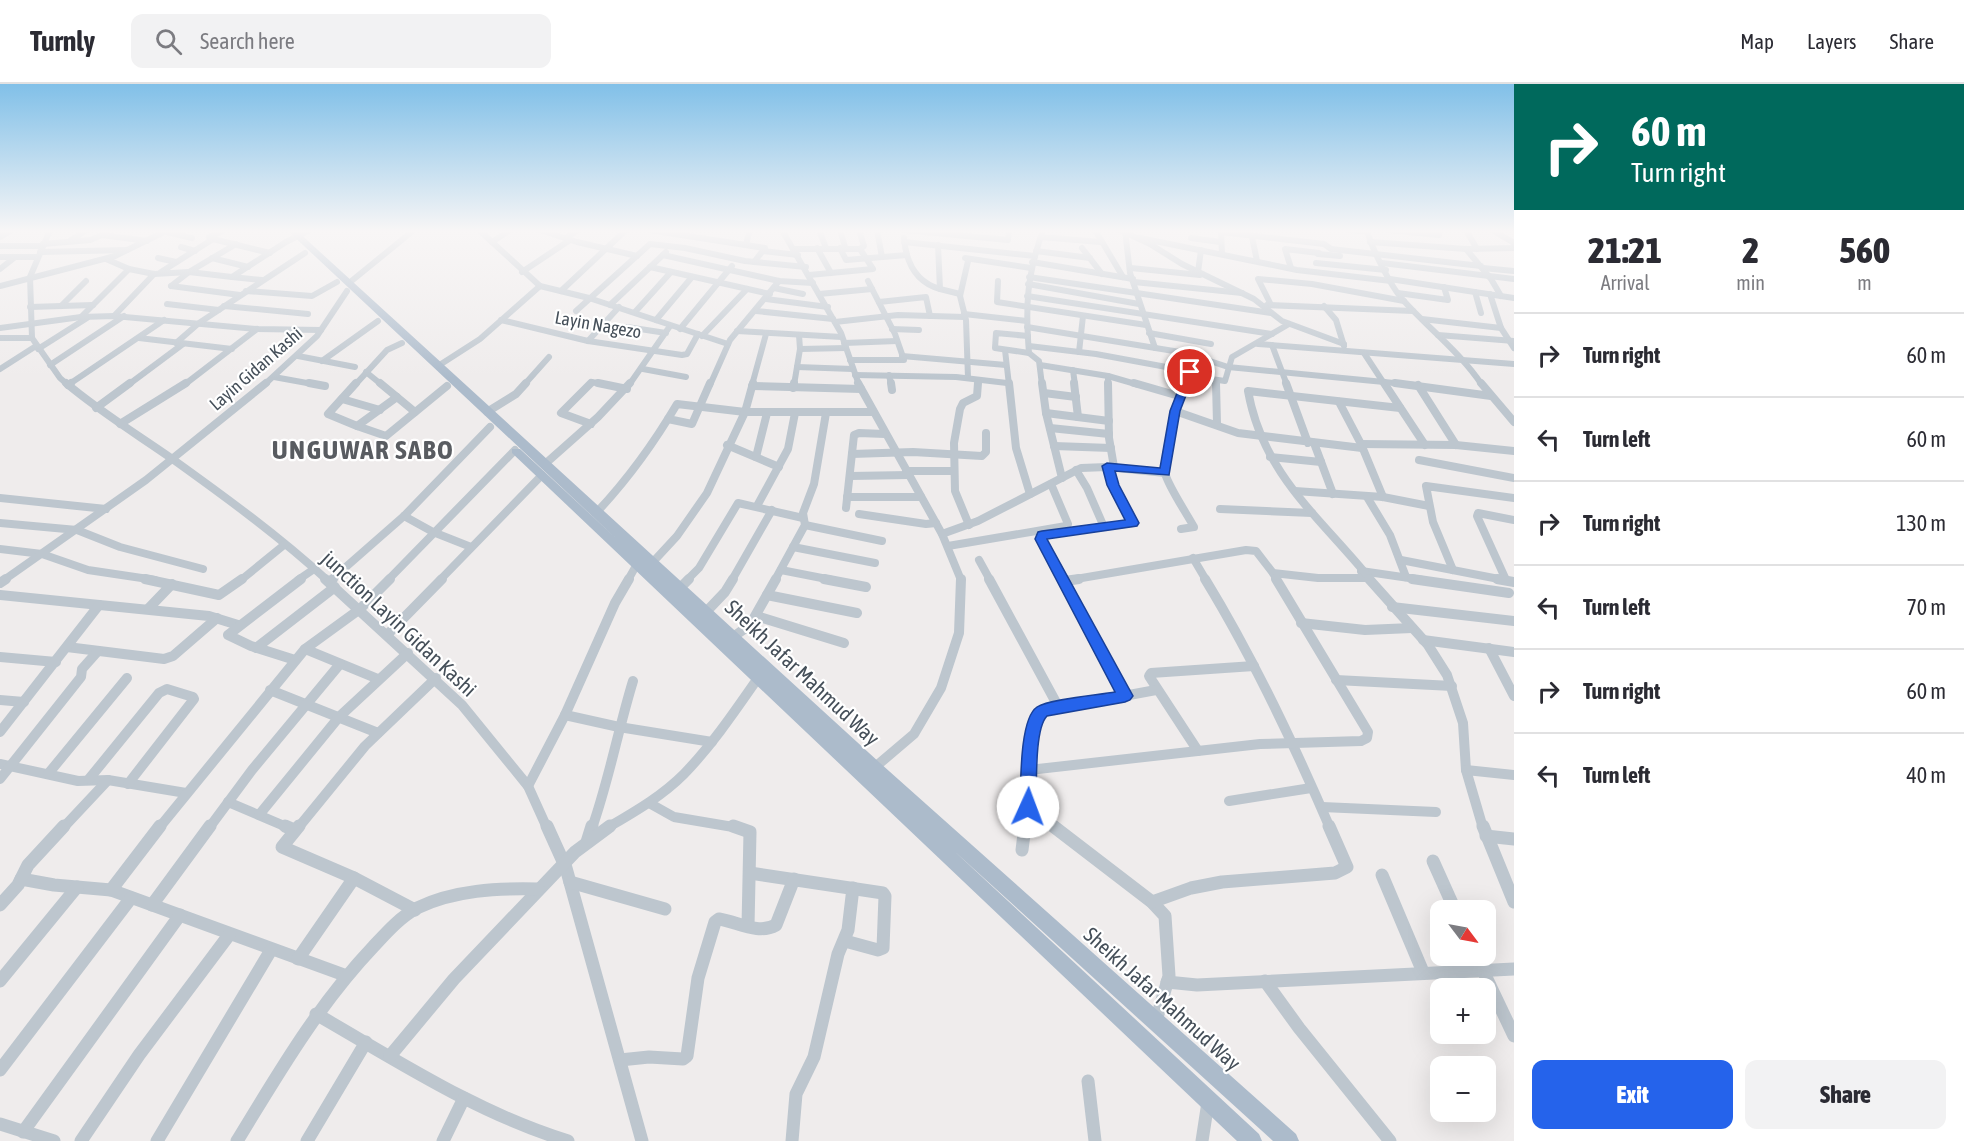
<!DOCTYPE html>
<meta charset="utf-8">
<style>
body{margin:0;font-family:"Asap Condensed",sans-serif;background:#f2f2f3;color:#2b2b33;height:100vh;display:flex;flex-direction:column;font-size:22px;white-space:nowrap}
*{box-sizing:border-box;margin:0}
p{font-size:20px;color:#7c7c81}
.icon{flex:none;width:33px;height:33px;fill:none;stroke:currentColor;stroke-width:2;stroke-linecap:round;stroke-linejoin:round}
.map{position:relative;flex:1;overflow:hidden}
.sheet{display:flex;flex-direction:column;background:#fff;width:450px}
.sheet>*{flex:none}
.banner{background:#00695c;color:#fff;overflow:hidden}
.needle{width:39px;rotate:122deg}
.fabs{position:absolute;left:1430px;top:816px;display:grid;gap:12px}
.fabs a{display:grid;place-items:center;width:66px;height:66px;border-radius:12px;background:#fff;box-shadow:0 6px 24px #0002;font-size:30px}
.pin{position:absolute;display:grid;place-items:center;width:51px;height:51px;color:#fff;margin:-26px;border:3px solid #fff;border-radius:50%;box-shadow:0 2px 6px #0007}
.me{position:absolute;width:66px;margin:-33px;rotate:2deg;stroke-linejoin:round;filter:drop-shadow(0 0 4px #0008)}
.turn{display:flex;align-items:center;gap:21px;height:126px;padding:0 18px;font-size:27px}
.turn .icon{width:78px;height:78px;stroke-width:2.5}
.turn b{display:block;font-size:42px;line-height:51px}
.eta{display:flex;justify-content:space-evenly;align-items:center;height:102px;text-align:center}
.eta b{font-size:36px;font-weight:800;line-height:42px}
.button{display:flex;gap:12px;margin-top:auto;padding:12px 18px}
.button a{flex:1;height:69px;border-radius:12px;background:#2563eb;color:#fff;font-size:24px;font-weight:800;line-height:69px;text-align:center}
.button a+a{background:#f2f2f3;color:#2b2b33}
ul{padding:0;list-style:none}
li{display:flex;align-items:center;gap:18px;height:84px;padding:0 18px;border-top:2px solid #e1e1e2}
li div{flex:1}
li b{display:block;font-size:22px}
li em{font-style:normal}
header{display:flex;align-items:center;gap:36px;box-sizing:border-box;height:84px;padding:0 30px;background:#fff;border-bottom:2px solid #e1e1e2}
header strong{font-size:28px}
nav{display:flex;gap:33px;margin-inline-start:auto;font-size:21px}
.search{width:420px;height:54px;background:#f2f2f3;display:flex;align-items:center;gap:15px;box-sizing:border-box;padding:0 21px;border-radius:12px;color:#7c7c81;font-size:22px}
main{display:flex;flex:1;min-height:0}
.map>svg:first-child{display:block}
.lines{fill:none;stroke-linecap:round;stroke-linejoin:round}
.minor-far3{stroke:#bdc6ce;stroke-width:6}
.minor-far2{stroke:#bdc6ce;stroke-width:8}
.minor-far1{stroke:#bdc6ce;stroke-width:10}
.minor{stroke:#bdc6ce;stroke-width:13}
.primary{fill:#acbbcb;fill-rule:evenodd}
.route{fill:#2563eb;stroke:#184099;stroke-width:1.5}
.labels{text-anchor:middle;stroke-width:4.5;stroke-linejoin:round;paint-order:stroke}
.far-street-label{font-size:18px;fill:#454f59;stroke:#fff}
.street-label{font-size:21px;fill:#454f59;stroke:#fff}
.district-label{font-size:27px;font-weight:bold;letter-spacing:1.5px;fill:#595c61;stroke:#fff}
</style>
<header>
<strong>Turnly</strong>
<div class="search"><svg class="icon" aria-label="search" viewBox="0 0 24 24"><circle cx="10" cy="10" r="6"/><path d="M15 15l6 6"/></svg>Search here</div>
<nav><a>Map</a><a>Layers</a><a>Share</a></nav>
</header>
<main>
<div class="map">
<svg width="1514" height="1057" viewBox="0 0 1514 1057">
<rect width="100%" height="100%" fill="#efecec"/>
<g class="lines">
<g class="minor-far3">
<path d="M50 146 30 193 32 254 60 294 68 301"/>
<path d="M479 146 540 202 589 214 728 260"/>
<path d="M540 146 577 158 637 172"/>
<path d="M649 146 765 164 754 178"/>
<path d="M782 146 841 249 859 301"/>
<path d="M819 146 826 164"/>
<path d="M840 146 845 163"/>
<path d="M859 146 864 162 860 165"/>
<path d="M877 146 882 173"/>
<path d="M904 146 1008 156 1009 146"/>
<path d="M1095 146 1123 193"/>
<path d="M1120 146 1150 160 1182 180 1254 215 1282 237 1344 260"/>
<path d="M1125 146 1130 189 1155 264"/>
<path d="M1350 146 1368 148"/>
<path d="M1367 146C1371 163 1391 203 1403 216 1429 245 1460 268 1482 301"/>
<path d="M1387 146 1439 151"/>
<path d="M1466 146 1477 165"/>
<path d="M1492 146 1514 159"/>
<path d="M163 147 192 154"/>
<path d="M1251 148 1257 177"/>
<path d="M0 153 12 146"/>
<path d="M1041 153 1100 158"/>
<path d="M566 154 577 146"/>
<path d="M904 154C906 178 915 198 940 205"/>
<path d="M1140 154 1297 186 1391 197"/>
<path d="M1191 154 1220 158"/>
<path d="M210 155 209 153 221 148 220 146"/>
<path d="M71 156 87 146"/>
<path d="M492 158 510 146"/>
<path d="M904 158 1035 172"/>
<path d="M1370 158 1466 165 1514 164"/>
<path d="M43 160 90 156 102 151 147 157"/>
<path d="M746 160 750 146"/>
<path d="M938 161 940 205 960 210"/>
<path d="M0 162H42"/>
<path d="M181 163 195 167"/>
<path d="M817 164 831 189"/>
<path d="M840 164 846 176 907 171"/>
<path d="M1082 164 1102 190"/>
<path d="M793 165H860L873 185 809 191"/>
<path d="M1466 165 1491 195 1501 212"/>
<path d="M763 167 798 171"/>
<path d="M1036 167 1090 174"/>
<path d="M40 168 127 166"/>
<path d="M1222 170 1221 148 1324 160 1331 165 1481 182"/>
<path d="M1318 170 1340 172"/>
<path d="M663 171 779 197 813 199"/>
<path d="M0 173H38"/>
<path d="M158 174 176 178"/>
<path d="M212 174 248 183"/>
<path d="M965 174 1031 184"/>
<path d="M106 175 129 185 154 190 189 188 232 193"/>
<path d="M968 177 960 212 966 236 968 294"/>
<path d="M1032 178 1133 195"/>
<path d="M1316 179 1386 186"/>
<path d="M1382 179 1514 195"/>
<path d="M650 183 770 210"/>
<path d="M1131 184 1200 191"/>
<path d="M1291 184 1285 165 1319 169"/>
<path d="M1483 184 1514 187"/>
<path d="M0 185 14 174"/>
<path d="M161 188 213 155 270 169"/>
<path d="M522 188 570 156"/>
<path d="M1198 188 1201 166"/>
<path d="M1029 193 1271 229"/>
<path d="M1390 195 1514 214"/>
<path d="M262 196 232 193 286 158 310 146"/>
<path d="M998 197 997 218 1146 241"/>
<path d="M1134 198 1242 209"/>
<path d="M349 199 414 146"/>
<path d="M1028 200 1139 220"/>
<path d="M0 202 115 172 168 146"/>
<path d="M171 202 189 188 236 160"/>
<path d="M171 202 240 211"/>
<path d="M774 204 803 210"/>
<path d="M246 207 312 212 337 198"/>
<path d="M561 207 626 146"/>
<path d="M1475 208 1481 229"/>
<path d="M1398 209 1448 216 1444 203"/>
<path d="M819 210 872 205"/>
<path d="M1490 210 1501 244 1514 264"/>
<path d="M1027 212 1272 250"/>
<path d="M766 215 828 223"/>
<path d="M879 218 926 213 930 232"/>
<path d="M167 220 219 226"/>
<path d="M610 221 666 168"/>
<path d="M1267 221 1413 227"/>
<path d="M1271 221 1258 195 1312 200 1404 217"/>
<path d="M61 222 86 197"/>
<path d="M224 222 308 230"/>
<path d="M1324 222 1336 236 1344 262"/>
<path d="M30 223 93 221"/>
<path d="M576 227 650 160 685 164 745 177 806 183"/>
<path d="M756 227 833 235"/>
<path d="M635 228 671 188"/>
<path d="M964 230 1027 237"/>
<path d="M114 232 154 190"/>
<path d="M81 233 129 185"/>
<path d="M1422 235 1501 244"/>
<path d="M501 236 588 257 682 271 687 270 698 250"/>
<path d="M656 236 692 193"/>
<path d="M835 238 898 231 965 233"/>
<path d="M627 243 666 249"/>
<path d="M1027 243 1186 269 1228 283 1415 301"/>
<path d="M0 244 81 233 114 232 257 245 321 246"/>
<path d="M680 245 732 182"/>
<path d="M892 245 919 246"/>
<path d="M737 247 842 253"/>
<path d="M1149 249 1211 260"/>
<path d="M1438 251 1514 257"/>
<path d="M702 252 747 205"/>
<path d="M1028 252 996 249 995 264 1029 269"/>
<path d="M0 254H32"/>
<path d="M139 254 232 265"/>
<path d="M588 257 619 223"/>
<path d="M176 259 199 239 305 169"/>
<path d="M844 259 897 257"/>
<path d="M1258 260 1514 280"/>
<path d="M1272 261 1287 301"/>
<path d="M1029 262 1096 270 1188 287 1190 292 1225 297 1232 273 1289 240"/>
<path d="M38 265 87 234"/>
<path d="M800 265 846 264"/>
<path d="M1005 266 1009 301"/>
<path d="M1079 268 1083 232"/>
<path d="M1364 269 1385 301"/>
<path d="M298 272 355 283"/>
<path d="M902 272 1006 281"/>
<path d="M850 276H904L895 250 868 197"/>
<path d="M322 277 378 237"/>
<path d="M50 281 124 232"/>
<path d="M1040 281 1108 292 1139 301"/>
<path d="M438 282 480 255 540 202"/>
<path d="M797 283 853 285"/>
<path d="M0 285 36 262"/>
<path d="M643 285 686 293"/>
<path d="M1073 286 1075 301"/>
<path d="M366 288 382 301"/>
<path d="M855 291 956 293 1007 299"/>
<path d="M889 291 891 301"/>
<path d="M1108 292V301"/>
<path d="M274 293 318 301"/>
<path d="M1216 296V301"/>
<path d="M68 301 164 236"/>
<path d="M128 301 183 260"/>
<path d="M184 301 257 245"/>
<path d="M264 301 317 252 347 207"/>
<path d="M355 301 387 266 402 259"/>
<path d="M524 301 549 273"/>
<path d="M589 301 592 298 606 301"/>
<path d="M629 301 670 242"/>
<path d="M710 301 730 256 779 197"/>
<path d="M752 301 766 250"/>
<path d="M794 301 800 265 799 251"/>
<path d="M978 301V296"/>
<path d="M1042 301 1039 277 1029 269C1025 221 1027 192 1043 146"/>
<path d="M1185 301 1190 292"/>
</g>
<g class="minor-far2">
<path d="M66 299C99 327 135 349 171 374 224 412 279 452 327 496"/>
<path d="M309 299 325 302"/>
<path d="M356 299 328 330 357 342"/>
<path d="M380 299 415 328"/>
<path d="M591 299 561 329 591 340"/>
<path d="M598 299 627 305"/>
<path d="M858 299 942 450 961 496"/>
<path d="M891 299 892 306"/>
<path d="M1009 299 1016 364 1030 410"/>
<path d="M1042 299 1046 329 1062 394"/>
<path d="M1074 299 1078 333"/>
<path d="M1108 299 1109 354 1114 383"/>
<path d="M1134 299 1179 312"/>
<path d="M1216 299 1217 340"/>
<path d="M1286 299 1308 359"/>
<path d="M1384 299 1425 361"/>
<path d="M1395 299 1491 312"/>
<path d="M1481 299 1514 338"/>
<path d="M68 301 71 299"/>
<path d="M1418 301 1456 361"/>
<path d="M752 302 861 305"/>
<path d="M793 304 794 299"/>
<path d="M1044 309 1076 313"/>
<path d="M397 313 357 342 386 352 447 302"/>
<path d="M342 315 380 326"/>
<path d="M1339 318 1361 360 1383 413"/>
<path d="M96 324 130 299"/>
<path d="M1175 327 1238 349 1362 364"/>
<path d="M487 328 516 310 526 299"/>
<path d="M1046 329 1109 337"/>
<path d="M668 335 692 340 710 299"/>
<path d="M120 340 186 299"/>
<path d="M1050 344 1109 350"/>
<path d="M1314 359 1333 410"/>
<path d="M1361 360 1456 361 1514 367"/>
<path d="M727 361 779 383"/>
<path d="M1054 362 1111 364"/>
<path d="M852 370 913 368 982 372 986 368V349"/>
<path d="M756 373 767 329"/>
<path d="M1270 373 1321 378"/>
<path d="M1419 376 1514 394"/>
<path d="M545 380 598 333 630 299"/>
<path d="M1076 386 1087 404 1104 443"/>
<path d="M906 387H954"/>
<path d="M850 392 909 391"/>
<path d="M1295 407 1383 413 1429 422"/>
<path d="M847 413H921"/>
<path d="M1367 413 1390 451 1406 493"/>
<path d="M0 414 106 425"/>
<path d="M757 422 788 365 795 329"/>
<path d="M846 424 854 351 859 349 885 350"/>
<path d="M1220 425 1312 429"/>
<path d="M597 428C628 395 654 359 677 320L745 328H873"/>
<path d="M859 430 926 440 936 439"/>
<path d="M404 432 433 448 471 463"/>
<path d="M0 439 77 446 120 463 203 485"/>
<path d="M805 441 882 457"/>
<path d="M969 441 955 407 954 359 960 325 963 319 977 312 978 299"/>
<path d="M1181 445 1194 443C1187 430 1168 402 1165 389 1162 375 1179 313 1186 299"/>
<path d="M942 450 978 437 1081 384 1107 383 1165 389"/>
<path d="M948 462 1066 442 1068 440 1051 400"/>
<path d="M793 463 875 479"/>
<path d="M0 465 42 470 88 486 155 496"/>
<path d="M1193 474 1206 496"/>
<path d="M979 476 990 496"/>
<path d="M1401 476 1504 496"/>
<path d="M652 479 677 452 707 409 745 328 753 299"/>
<path d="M781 486 832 496"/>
<path d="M1453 486 1433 438 1426 402 1514 414"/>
<path d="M1361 487 1423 496"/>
<path d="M1273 489 1277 496"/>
<path d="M4 496 146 396 266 299"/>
<path d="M241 496 284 461"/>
<path d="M298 496 314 485"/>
<path d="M331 496 404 432 490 343"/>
<path d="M388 496 515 366"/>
<path d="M440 496 542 391"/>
<path d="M628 496 637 480"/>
<path d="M687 496 699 484 738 419 803 434"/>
<path d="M732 496 772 426"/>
<path d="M775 496 805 441 803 429 814 400 826 329"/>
<path d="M1063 496 1041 455 1042 451 1133 439 1113 401 1107 383"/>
<path d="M1070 496 1246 466 1256 467 1273 489 1318 494H1366"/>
<path d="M1371 496C1320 433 1263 391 1248 307L1400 324"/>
<path d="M1506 496 1477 432 1478 429 1514 436"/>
</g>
<g class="minor-far1">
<path d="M145 495 219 511 242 495"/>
<path d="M325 495 462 621 528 702 547 744"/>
<path d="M824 495 866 503"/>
<path d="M989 495 1059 624"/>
<path d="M1062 495 1125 612"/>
<path d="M1205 495C1254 575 1293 658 1330 744"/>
<path d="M1369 495 1428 561 1447 591 1463 639 1466 686 1483 744"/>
<path d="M1412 495 1509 509"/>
<path d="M1497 495 1514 498"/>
<path d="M1065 497 1079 495"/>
<path d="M329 498 333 495"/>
<path d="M0 499 6 495"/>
<path d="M680 504 689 495"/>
<path d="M0 511 209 532 238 541"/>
<path d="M767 511 857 529"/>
<path d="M1392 523 1514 537"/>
<path d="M148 525 172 500"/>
<path d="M706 528 725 508 733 495"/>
<path d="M756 532 844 559"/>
<path d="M1301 539 1365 546 1412 544"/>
<path d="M387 551 442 495"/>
<path d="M733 553 750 541 776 495"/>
<path d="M1423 556 1514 568"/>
<path d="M67 563 164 575 173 572 217 534"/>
<path d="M256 564 335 503"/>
<path d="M1489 564 1514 612"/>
<path d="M305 565 378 595"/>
<path d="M0 573 56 578"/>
<path d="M295 576 251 562 228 551 301 495"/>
<path d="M1336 596 1452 602"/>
<path d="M270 606 378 649"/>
<path d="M0 616 24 618"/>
<path d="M565 631 619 643 712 658"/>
<path d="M0 648 99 521"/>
<path d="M1198 667 1149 592 1151 589 1254 582"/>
<path d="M0 680 78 697 108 696 186 709"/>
<path d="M874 684 914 650 941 604 959 549 961 495"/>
<path d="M1029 686 1260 660 1361 657 1367 654 1368 648 1276 495"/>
<path d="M1466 686 1514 691"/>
<path d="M48 690 127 594"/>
<path d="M0 695 81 593 82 585 98 567"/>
<path d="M89 695 159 609 167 605 193 613 194 615 128 700"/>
<path d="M528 702 565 631 615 519 629 495"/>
<path d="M1229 717 1311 704"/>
<path d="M228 718 289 744"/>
<path d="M649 719 674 733 739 744"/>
<path d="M1028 723 1055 744"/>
<path d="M1322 723 1436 728"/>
<path d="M259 731 339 633 408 569"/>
<path d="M63 744 108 696"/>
<path d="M159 744 305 565 360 525 390 495"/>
<path d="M209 744 252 686 340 580"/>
<path d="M298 744 365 662 436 594"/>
<path d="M592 744C609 696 618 646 633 597"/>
<path d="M607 744C634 728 661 713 684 690 712 661 735 627 758 594"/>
<path d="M1025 744C1030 707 1020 659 1043 627L1156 606"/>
</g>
<g class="minor">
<path d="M285 742 294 746"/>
<path d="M299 742 282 763 354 794 415 826"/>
<path d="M547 742 566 784 642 1057"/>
<path d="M733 742 750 748 748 842"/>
<path d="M1053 742 1152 818 1165 832 1169 892 1156 937"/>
<path d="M1483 742 1514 818"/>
<path d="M1486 752 1514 755"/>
<path d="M587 758 592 742"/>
<path d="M1022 766 1025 742"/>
<path d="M1433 777 1455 826"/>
<path d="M750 789 883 809 885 812 883 864 878 866 845 857"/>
<path d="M1382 791 1423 888"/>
<path d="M21 795 54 801 111 806 347 892"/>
<path d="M570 798 665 825"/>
<path d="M111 806 160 742"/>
<path d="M1152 818 1191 804 1222 798 1335 789 1347 783 1329 742"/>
<path d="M0 821 18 801 28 781 64 742"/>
<path d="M152 821 210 742"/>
<path d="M1476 872 1514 952"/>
<path d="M298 875 354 794"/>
<path d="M0 897 77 803"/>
<path d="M1265 897 1299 944 1390 1057"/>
<path d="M1167 898 1197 901 1514 885"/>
<path d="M316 930C398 977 477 1029 568 1057"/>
<path d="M390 972 454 895 575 768 610 742"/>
<path d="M620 976 649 973 683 975 687 972 698 894 715 838 719 835C738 838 758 851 776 841L794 795"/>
<path d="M0 986 131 814"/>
<path d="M1088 997 1095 1057"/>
<path d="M0 1040 54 1057"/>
<path d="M23 1048 180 831"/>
<path d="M81 1057 139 971 229 851"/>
<path d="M157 1057 271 866"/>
<path d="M237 1057C278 990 318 921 373 863 386 849 400 833 417 824 454 806 498 804 538 805"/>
<path d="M307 1057 366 958"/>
<path d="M443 1057 464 1014"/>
<path d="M792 1057 796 1010 814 973 838 870 848 846 853 804"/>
<path d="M1202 1057 1208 1018"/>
</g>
<path class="primary" d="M287 146H296L880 679 1296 1050 1299 1057H1273L953 766 1259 1050 1262 1057H1237L512 369V365H520L620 458Z"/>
</g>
<linearGradient id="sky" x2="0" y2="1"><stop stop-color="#81c0e8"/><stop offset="0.5" stop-color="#f8f6f6"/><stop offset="1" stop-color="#f8f6f6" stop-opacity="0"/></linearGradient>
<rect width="1514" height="294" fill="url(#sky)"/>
<path class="route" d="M1186 286 1195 288 1180 327 1169 391 1115 387 1119 401 1139 439 1137 442 1047 455 1133 612 1130 616 1125 618 1047 632C1034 645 1037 704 1036 723L1034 728 1028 730 1022 728 1020 723C1021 702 1019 635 1037 623 1049 615 1099 611 1115 608L1035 455 1038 448 1042 447 1125 436 1107 401 1102 382 1107 379 1160 384 1170 327Z"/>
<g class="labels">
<g class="far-street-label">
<text transform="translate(598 241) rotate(10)" y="6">Layin Nagezo</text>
<text transform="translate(256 285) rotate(-41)" y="6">Layin Gidan Kashi</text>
</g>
<g class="street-label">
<text transform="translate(399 540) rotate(43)" y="7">junction Layin Gidan Kashi</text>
<text transform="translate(802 589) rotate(43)" y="7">Sheikh Jafar Mahmud Way</text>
<text transform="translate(1162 915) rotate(42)" y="7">Sheikh Jafar Mahmud Way</text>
</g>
<g class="district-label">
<text x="363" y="375">UNGUWAR SABO</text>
</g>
</g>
</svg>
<div class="fabs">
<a><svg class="needle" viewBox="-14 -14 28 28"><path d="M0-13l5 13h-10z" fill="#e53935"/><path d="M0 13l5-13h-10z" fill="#7c7c81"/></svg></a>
<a>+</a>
<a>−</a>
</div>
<div class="pin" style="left:1190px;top:288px;background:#d93025"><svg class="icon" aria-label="arrive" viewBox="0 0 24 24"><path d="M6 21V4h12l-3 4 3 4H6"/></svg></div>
<svg class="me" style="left:1028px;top:723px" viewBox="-20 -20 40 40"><circle r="19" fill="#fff"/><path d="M0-13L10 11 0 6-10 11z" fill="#2563eb"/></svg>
</div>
<section class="sheet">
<div class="banner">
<div class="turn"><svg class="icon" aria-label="right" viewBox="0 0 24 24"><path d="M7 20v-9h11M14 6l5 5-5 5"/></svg><div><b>60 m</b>Turn right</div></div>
</div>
<div class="eta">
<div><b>21:21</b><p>Arrival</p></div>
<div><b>2</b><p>min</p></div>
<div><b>560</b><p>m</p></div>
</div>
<ul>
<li><svg class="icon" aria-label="right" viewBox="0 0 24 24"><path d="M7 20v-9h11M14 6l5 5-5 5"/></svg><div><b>Turn right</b></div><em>60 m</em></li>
<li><svg class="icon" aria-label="left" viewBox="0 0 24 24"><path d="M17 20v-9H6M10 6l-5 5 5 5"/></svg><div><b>Turn left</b></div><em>60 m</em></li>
<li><svg class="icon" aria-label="right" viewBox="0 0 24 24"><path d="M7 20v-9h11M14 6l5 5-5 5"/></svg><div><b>Turn right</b></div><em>130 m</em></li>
<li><svg class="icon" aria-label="left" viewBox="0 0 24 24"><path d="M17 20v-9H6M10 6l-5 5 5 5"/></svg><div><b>Turn left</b></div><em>70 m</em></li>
<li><svg class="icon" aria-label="right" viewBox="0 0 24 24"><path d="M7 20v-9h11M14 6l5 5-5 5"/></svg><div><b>Turn right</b></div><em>60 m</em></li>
<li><svg class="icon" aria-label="left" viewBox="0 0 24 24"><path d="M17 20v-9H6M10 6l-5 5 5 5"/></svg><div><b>Turn left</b></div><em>40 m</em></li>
</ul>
<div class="button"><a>Exit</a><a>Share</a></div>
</section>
</main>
